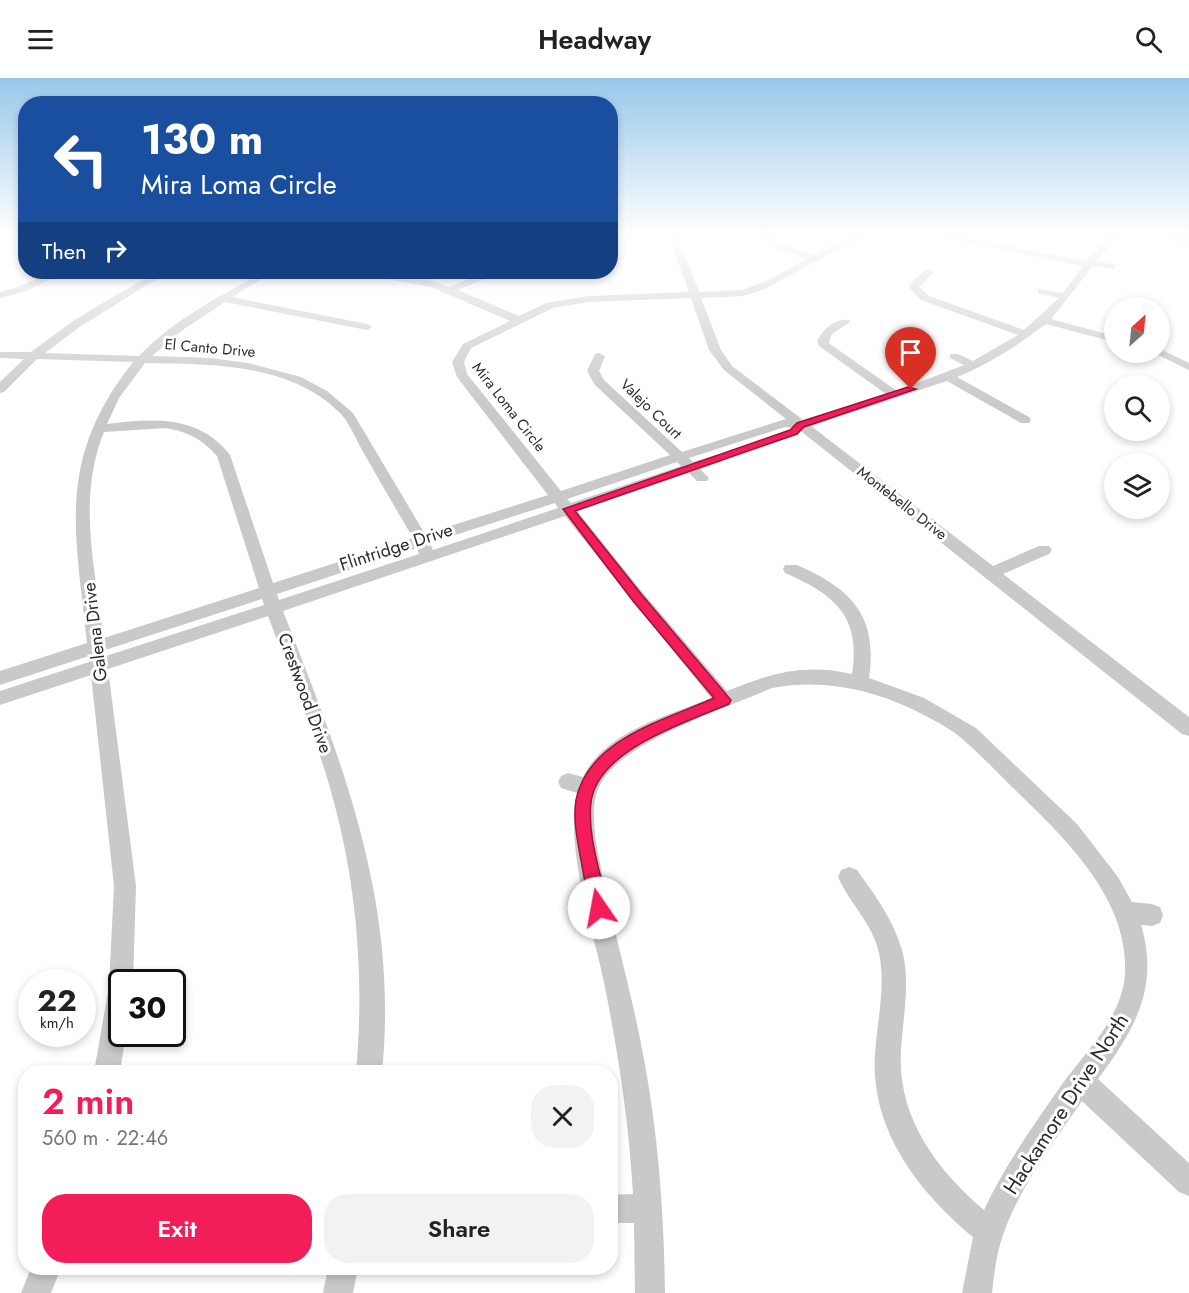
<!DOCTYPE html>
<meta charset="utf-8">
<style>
body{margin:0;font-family:Jost,sans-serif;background:#f2f2f2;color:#222;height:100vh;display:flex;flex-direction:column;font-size:22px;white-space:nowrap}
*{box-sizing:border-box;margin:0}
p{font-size:20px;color:#767676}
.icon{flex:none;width:33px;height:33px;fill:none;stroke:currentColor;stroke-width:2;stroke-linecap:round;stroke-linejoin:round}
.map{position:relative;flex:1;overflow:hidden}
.sheet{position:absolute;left:18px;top:987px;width:600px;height:210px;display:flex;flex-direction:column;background:#fff;border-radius:24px;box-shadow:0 3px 9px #0003}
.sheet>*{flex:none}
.hud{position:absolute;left:18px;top:18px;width:600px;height:183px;border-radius:24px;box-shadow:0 3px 9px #0003;background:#1a4fa0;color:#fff;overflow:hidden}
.needle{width:39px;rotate:27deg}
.tools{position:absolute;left:1104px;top:219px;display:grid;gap:12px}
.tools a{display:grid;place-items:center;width:66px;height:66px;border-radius:50%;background:#fff;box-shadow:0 3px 9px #0003;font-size:30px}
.speed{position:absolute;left:18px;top:891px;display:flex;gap:12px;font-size:30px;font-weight:700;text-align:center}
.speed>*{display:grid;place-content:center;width:78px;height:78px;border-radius:50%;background:#fff;box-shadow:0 3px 9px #0003;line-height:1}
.speed small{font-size:15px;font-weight:400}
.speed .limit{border:3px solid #111;border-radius:9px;background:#fff;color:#111}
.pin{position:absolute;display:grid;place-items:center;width:51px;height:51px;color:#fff;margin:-62px -26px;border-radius:50% 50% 50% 0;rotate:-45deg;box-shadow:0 0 6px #0007}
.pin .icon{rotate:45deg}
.me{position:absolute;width:66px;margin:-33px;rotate:348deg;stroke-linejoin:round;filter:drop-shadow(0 0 4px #0008)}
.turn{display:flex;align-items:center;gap:21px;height:126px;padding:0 24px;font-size:27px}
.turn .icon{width:78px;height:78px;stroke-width:2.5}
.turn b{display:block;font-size:42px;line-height:51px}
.then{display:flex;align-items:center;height:57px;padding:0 24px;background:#0003;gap:12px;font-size:22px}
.round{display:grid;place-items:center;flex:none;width:63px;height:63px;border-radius:24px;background:#f2f2f2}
.overview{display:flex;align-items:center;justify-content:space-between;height:102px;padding:0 24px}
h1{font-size:36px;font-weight:600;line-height:45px;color:#f31d5a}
.button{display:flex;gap:12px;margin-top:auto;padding:12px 24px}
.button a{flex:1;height:69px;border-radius:24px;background:#f31d5a;color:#fff;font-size:24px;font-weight:600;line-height:69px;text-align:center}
.button a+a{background:#f2f2f2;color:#222}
header{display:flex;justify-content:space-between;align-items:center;height:78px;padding:0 24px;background:#fff;font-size:27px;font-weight:600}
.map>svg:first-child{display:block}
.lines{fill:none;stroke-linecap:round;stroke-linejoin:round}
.minor{fill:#c9c9c9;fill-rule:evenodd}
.route{fill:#f31d5a;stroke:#9e133a;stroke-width:1.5}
.labels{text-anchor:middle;stroke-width:6;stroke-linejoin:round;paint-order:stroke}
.far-street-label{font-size:15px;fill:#2c2c2c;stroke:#fff}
.street-label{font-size:18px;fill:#2c2c2c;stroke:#fff}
.near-street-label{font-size:21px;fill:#2c2c2c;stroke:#fff}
</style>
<header><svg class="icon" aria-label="menu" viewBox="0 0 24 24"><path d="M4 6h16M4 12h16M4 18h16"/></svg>Headway<svg class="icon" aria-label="search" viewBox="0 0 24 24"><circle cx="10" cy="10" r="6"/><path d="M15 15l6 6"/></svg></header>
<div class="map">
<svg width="1189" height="1215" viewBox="0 0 1189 1215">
<rect width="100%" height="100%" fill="#fff"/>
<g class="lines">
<g class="minor">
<path d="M669 158H677L699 214 742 212 771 201 806 181 772 169 759 158C771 158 798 172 813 177L845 161 868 158 836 172 763 212 743 218 701 220 721 272 732 288 803 342 886 316 819 268 817 263C823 251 835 240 849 242L850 244 832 256 829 263 830 266 897 313 964 287 950 280V276H958L973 283 1018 257 921 222 909 209 914 201 926 192 934 194 919 209 929 218 1024 252 1059 220 1038 215V211L1063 215 1083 188 936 158H954L1086 183 1109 158H1118L1097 183 1115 187V191L1093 188 1051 241 1114 258V264L1046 246C1018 267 989 286 957 299L1029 339 1031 342 1029 345H1021L947 303 811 348 993 488 1039 468H1049L1052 472 1049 476 1003 496 1189 639V658L1182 656 797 350 785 349 689 380 693 384 716 377 721 378 723 381 721 384 700 391 709 400 707 403H697L689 395 577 433 644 516 727 613C771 595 804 585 852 596 861 539 836 517 785 495L783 491 785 487H797C852 511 878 538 869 600L924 620 976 650 1077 746 1118 799 1132 824 1152 826 1160 829 1163 837 1160 845 1152 848 1141 847C1160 909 1134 953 1098 1001L1189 1085V1118L1179 1114 1082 1023C1053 1065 1018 1111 1002 1160 996 1178 994 1197 992 1215H962L973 1159C919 1114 870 1052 875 976 877 943 886 908 879 875 873 846 850 826 838 799L841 792 849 789 857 792C875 817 895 844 903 876 910 907 903 940 901 972 897 1039 936 1091 984 1132 1005 1087 1035 1045 1063 1005 1087 972 1122 939 1125 896 1126 877 1122 856 1115 838 1094 786 1048 744 1008 705 991 688 974 670 955 655 942 646 926 638 912 631 867 610 821 601 772 610 726 630 625 662 601 705 591 722 594 745 596 764 609 839 632 912 645 987 659 1063 664 1139 665 1215H635L634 1145H610V1117L633 1116C629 1044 618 974 604 904 592 848 565 770 577 715L561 710 558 704 561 698 568 695 583 699C605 653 668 638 711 620L565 438 283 533C343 686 399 825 382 994H356C364 906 358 818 336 732 319 665 292 602 268 538L108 591 136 808 133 904H122V956H126L120 994H94L109 908 114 808 91 597 0 627V613L89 584V578L0 607V593L87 565C75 450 56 382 133 284L37 281 4 314 0 315V304L24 281 0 280V274H31L73 243 116 217 158 194H168L81 248 45 275 139 278C174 241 220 218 263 194H273L232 219 367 246 372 249 367 252 225 224 184 251 152 278 210 280 248 285 301 299 327 313 353 335 425 456 548 417 457 299 452 284 463 266 510 243 431 209 365 197 361 194C389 194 422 198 449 209L486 194H497L496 196 458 212 519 238 546 225 588 218 689 214ZM691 220 709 272 724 292 786 341 682 374 604 302 599 293 605 278 599 275 595 276 587 293 595 307 670 377 561 413 467 296 464 284 471 270 553 230 588 224ZM145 285C210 286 292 285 341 336 350 346 356 361 362 372 379 402 396 431 413 460L273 505 230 377C200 337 152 340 107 346L119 320ZM166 350C188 354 202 361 217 378L259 510 104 560C95 492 77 420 104 354ZM677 384 681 388 571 425 567 421ZM555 425 558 430 433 472 430 465ZM417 470 419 476 279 522 277 516ZM262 521 264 527 106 578 105 572Z"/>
<path d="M1157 158 1189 160V166Z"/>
<path d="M53 194H65L26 213 0 220V214L18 209Z"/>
<path d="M1160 271 1189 285V292L1152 274H1160Z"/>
<path d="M31 1190H61L51 1215H21Z"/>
<path d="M328 1190H358L353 1215H323Z"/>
</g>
</g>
<linearGradient id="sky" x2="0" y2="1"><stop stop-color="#98c8ea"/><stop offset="0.48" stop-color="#fff"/><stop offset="1" stop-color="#fff" stop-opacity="0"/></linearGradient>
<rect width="1189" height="328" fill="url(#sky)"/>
<path class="route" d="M908 309 916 311 804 349 797 356 575 433 642 517 731 622 729 626C687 644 598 671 591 724 587 758 601 796 608 830L605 835 599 838 593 835C586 818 584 796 580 777 577 760 573 740 576 722 588 661 665 642 714 620L633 523 563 431 790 352 797 345Z"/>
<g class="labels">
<g class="far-street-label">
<text transform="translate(210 270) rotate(5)" y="5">El Canto Drive</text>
<text transform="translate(509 329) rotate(52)" y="5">Mira Loma Circle</text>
<text transform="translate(651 331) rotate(44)" y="5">Valejo Court</text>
<text transform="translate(902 425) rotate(38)" y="5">Montebello Drive</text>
</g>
<g class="street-label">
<text transform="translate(396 469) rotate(-18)" y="6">Flintridge Drive</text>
<text transform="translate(95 554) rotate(-97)" y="6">Galena Drive</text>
<text transform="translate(305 615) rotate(70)" y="6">Crestwood Drive</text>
</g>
<g class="near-street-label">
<text transform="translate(1066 1026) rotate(-57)" y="7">Hackamore Drive North</text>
</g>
</g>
</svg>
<div class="tools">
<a><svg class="needle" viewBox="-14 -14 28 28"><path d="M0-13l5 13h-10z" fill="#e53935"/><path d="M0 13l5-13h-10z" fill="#767676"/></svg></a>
<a><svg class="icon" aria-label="search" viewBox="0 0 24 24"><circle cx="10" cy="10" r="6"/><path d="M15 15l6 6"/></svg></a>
<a><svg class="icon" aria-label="layers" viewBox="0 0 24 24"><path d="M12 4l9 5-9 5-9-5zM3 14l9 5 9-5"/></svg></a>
</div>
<div class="speed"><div>22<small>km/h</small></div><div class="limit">30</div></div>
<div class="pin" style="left:911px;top:311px;background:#d93025"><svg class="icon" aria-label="arrive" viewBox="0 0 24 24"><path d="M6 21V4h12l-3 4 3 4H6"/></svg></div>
<svg class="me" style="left:599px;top:830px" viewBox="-20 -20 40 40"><circle r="19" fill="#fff"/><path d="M0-13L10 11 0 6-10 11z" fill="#f31d5a"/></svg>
<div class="hud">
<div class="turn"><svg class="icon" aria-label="left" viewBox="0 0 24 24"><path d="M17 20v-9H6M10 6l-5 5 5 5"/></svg><div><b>130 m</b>Mira Loma Circle</div></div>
<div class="then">Then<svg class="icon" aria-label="right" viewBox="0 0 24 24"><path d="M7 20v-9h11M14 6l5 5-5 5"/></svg></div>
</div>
<section class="sheet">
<div class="overview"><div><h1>2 min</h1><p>560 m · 22:46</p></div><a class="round"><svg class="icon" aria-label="close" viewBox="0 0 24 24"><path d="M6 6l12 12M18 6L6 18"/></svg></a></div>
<div class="button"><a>Exit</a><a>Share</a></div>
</section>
</div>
